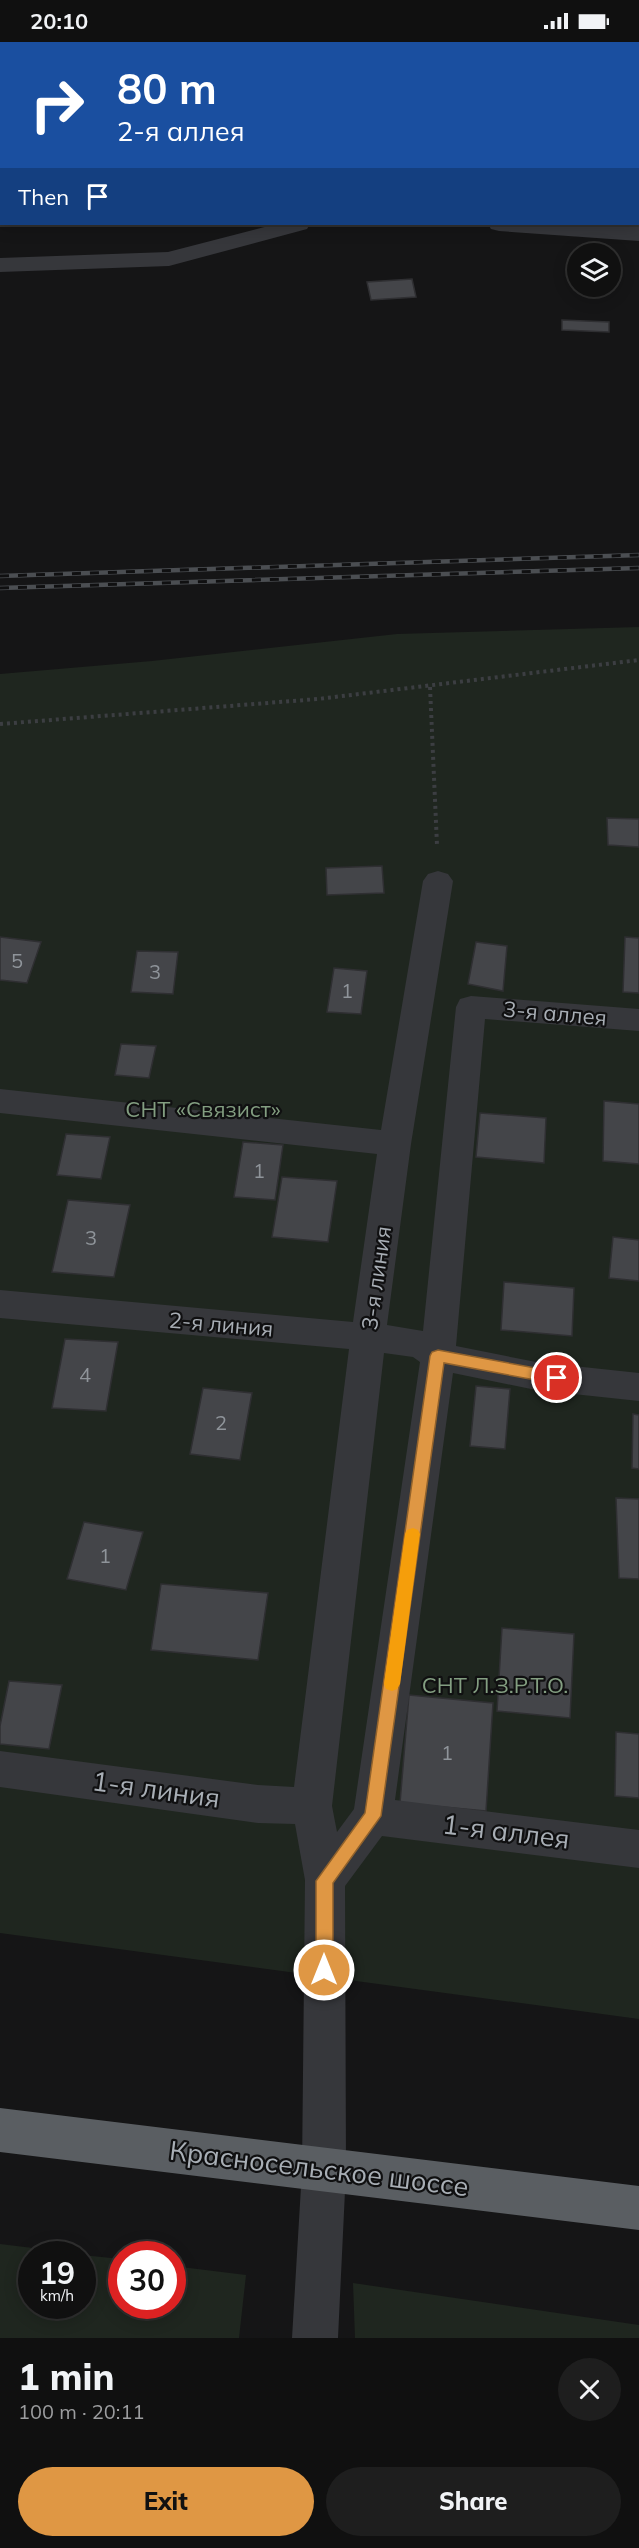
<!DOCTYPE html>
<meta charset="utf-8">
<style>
body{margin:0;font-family:Mulish,sans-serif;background:#1e1e1e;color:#f1f3f6;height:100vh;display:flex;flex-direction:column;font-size:22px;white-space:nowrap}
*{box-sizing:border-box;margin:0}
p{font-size:20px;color:#9c9d9f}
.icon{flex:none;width:33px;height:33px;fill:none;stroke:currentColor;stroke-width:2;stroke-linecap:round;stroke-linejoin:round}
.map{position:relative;height:2296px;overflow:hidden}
.details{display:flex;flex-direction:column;background:#101010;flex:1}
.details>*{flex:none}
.banner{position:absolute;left:0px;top:0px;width:639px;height:183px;box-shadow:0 3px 15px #0003,0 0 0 2px #303030;background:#1a4fa0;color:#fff;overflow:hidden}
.fabs{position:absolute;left:567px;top:201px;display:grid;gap:12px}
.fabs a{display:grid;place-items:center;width:54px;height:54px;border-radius:50%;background:#101010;box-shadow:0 3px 15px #0003,0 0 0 2px #303030;font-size:30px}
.speed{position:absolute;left:18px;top:2199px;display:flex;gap:12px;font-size:30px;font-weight:700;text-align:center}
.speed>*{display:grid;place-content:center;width:78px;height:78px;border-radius:50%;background:#101010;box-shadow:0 3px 15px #0003,0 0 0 2px #303030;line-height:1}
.speed small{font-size:15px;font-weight:400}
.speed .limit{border:9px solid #d22;background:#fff;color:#111}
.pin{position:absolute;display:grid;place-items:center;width:51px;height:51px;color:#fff;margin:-26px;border:3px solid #fff;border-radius:50%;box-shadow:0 2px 6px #0007}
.me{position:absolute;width:66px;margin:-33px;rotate:0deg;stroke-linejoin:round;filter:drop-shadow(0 0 4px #0008)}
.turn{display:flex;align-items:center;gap:21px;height:126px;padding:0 18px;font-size:27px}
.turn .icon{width:78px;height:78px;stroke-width:2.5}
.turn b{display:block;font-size:42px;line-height:51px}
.then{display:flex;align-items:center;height:57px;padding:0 18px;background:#0003;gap:12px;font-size:22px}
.round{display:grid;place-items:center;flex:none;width:63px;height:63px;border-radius:32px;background:#1e1e1e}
.head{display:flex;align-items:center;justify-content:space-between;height:102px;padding:0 18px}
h1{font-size:36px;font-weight:800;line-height:45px}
.action{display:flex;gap:12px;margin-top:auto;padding:12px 18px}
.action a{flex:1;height:69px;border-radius:36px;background:#df9744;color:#111;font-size:24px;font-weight:800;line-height:69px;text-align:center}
.action a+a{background:#1e1e1e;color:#f1f3f6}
.status{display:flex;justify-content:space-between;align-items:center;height:42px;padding:0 30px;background:#101010;direction:ltr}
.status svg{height:16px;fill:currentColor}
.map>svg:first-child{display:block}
.built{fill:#212123}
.green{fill:#1f261f}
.building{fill:#444549;stroke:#2f2f32;stroke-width:1.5}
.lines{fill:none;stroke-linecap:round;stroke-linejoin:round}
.path{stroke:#3c3e42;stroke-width:4;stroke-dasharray:3 4;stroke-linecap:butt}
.minor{fill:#36373b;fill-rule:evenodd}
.trunk{fill:#5a5e62;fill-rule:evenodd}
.rail-casing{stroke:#4b4e52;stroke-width:4.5}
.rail{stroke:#101011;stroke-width:3;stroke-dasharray:9;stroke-linecap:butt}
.route{fill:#df9744;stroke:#91622c;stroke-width:1.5}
.slow{fill:#f59e0b}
.labels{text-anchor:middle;stroke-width:4.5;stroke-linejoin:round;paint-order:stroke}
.number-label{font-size:20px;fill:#8f949a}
.street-label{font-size:22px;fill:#a8aeb5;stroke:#101011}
.park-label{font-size:22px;fill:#839e81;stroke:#101011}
.near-street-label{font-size:27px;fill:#a8aeb5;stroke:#101011}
</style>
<div class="status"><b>20:10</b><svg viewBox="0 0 49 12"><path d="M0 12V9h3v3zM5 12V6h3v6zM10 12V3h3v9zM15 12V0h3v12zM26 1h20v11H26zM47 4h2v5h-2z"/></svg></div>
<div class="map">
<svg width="639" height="2296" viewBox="0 0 639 2296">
<rect width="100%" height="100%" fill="#151516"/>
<g class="built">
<path d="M0 0H236L2 2 0 125Z"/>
<path d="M432 0H639V61L638 2Z"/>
</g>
<g class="green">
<path d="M639 585V1977L0 1891V632L152 619 397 592Z"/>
<path d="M0 2202 82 2212H32V2264H82V2213L121 2217 122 2264H172L173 2224 246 2233 239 2296H0Z"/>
<path d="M353 2241 639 2283V2296H355Z"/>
</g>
<g class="building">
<path d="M412 237 416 255 371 258 367 240Z"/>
<path d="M562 278 609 280V290L562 288Z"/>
<path d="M607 776 639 777V805L608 803Z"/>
<path d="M382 824 384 851 327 853 326 826Z"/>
<path d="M0 895 41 900 27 941 0 938Z"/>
<path d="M625 895 639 896V951L623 950Z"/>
<path d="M476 900 507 904 503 949 468 942Z"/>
<path d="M137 909 178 910 173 952 131 950Z"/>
<path d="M334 926 367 929 361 972 327 970Z"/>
<path d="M121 1002 156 1004 149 1036 115 1033Z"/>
<path d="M604 1059 639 1062V1122L603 1119Z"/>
<path d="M480 1071 546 1076 544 1121 476 1115Z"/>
<path d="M66 1092 110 1095 101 1137 57 1133Z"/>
<path d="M243 1100 283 1103 275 1158 234 1155Z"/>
<path d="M282 1135 337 1139 328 1200 272 1195Z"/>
<path d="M68 1158 130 1163 114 1235 52 1230Z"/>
<path d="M613 1195 639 1198V1239L609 1236Z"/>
<path d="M504 1240 574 1246 572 1294 501 1288Z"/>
<path d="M65 1297 118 1300 106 1369 52 1366Z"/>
<path d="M476 1344 510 1347 505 1407 470 1404Z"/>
<path d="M203 1346 252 1351 240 1418 190 1412Z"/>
<path d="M633 1372 639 1373V1427L632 1426Z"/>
<path d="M616 1456 639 1457V1537L619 1536Z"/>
<path d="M84 1480 143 1490 126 1548 67 1537Z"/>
<path d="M161 1542 268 1551 258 1618 151 1608Z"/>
<path d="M502 1586 574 1592 570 1676 497 1669Z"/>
<path d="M9 1639 62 1643 49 1707 0 1702V1684Z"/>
<path d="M409 1653 493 1661 486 1769 400 1761Z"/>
<path d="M616 1690 639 1692V1756L615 1754Z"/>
</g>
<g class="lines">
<g class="path">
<path d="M430 645 437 803"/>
<path d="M0 682 318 657 639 618"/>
</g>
<g class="minor">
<path d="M381 0H402L404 2H382Z"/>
<rect x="638" y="83" width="1" height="12"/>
<path d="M276 182H310L307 187 169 224 0 230V216L168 210Z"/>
<path d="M488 182H584L639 185V199L499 189 491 187Z"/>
<path d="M438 829 448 832 453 839 411 1102 387 1283 423 1289 456 965 460 957 471 954 639 967V989L485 977 456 1304 536 1320 639 1331V1359L536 1348 453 1331 395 1758 639 1788V1826L382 1794 345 1844 346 2128 338 2296H292L302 2128 305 1838 295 1782 258 1781 0 1745V1709L258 1743 294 1745 349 1307 0 1276V1248L353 1280 377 1112 0 1071V1047L381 1088 423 839 428 832ZM384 1311 413 1315 420 1320 354 1767 337 1790 332 1764Z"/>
</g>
<path class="trunk" d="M0 2066 639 2144V2188L0 2110Z"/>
<defs>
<g id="rail">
<path d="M0 534 639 513"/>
<path d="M0 546 639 526"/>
</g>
</defs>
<use href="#rail" class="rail-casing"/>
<use href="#rail" class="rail"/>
</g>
<path class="route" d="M438 1308 557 1330 562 1332 564 1336 562 1341 557 1342 444 1321 381 1774 333 1841V1928L331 1933 324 1936 318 1933 316 1928V1839L365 1771 430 1314 432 1310Z"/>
<path class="slow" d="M413 1486 418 1488 420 1492 400 1642 397 1647 392 1649 386 1647 384 1642 405 1492 407 1488Z"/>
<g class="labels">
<g class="number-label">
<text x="17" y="926">5</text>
<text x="155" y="937">3</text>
<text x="347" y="956">1</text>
<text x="259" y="1136">1</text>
<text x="91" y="1203">3</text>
<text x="85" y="1340">4</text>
<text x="221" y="1388">2</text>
<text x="105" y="1521">1</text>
<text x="447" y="1718">1</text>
</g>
<g class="street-label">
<text transform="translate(555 971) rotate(5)" y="8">3-я аллея</text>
<text transform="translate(376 1236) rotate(-82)" y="8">3-я линия</text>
<text transform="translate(221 1282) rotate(5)" y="8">2-я линия</text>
</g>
<g class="park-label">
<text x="203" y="1075">СНТ «Связист»</text>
<text x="495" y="1651">СНТ Л.З.Р.Т.О.</text>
</g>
<g class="near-street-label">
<text transform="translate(156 1748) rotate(8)" y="9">1-я линия</text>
<text transform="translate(506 1790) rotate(7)" y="9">1-я аллея</text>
<text transform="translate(319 2127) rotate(7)" y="9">Красносельское шоссе</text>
</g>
</g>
</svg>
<div class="fabs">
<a><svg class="icon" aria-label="layers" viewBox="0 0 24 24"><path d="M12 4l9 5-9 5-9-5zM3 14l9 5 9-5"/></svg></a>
</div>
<div class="speed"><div>19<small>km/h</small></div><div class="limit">30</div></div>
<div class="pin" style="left:557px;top:1336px;background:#d93025"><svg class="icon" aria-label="arrive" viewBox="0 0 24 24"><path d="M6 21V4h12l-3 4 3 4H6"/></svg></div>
<svg class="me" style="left:324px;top:1928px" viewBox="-20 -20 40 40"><circle r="17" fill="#df9744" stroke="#fff" stroke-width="3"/><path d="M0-11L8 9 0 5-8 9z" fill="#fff"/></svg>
<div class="banner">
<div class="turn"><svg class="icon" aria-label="right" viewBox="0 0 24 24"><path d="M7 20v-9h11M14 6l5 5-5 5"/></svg><div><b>80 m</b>2-я аллея</div></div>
<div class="then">Then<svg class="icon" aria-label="arrive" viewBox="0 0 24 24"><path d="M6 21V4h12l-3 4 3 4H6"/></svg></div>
</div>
</div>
<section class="details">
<div class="head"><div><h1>1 min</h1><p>100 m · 20:11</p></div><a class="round"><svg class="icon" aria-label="close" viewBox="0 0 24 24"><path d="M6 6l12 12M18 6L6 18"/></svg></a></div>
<div class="action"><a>Exit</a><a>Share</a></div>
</section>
